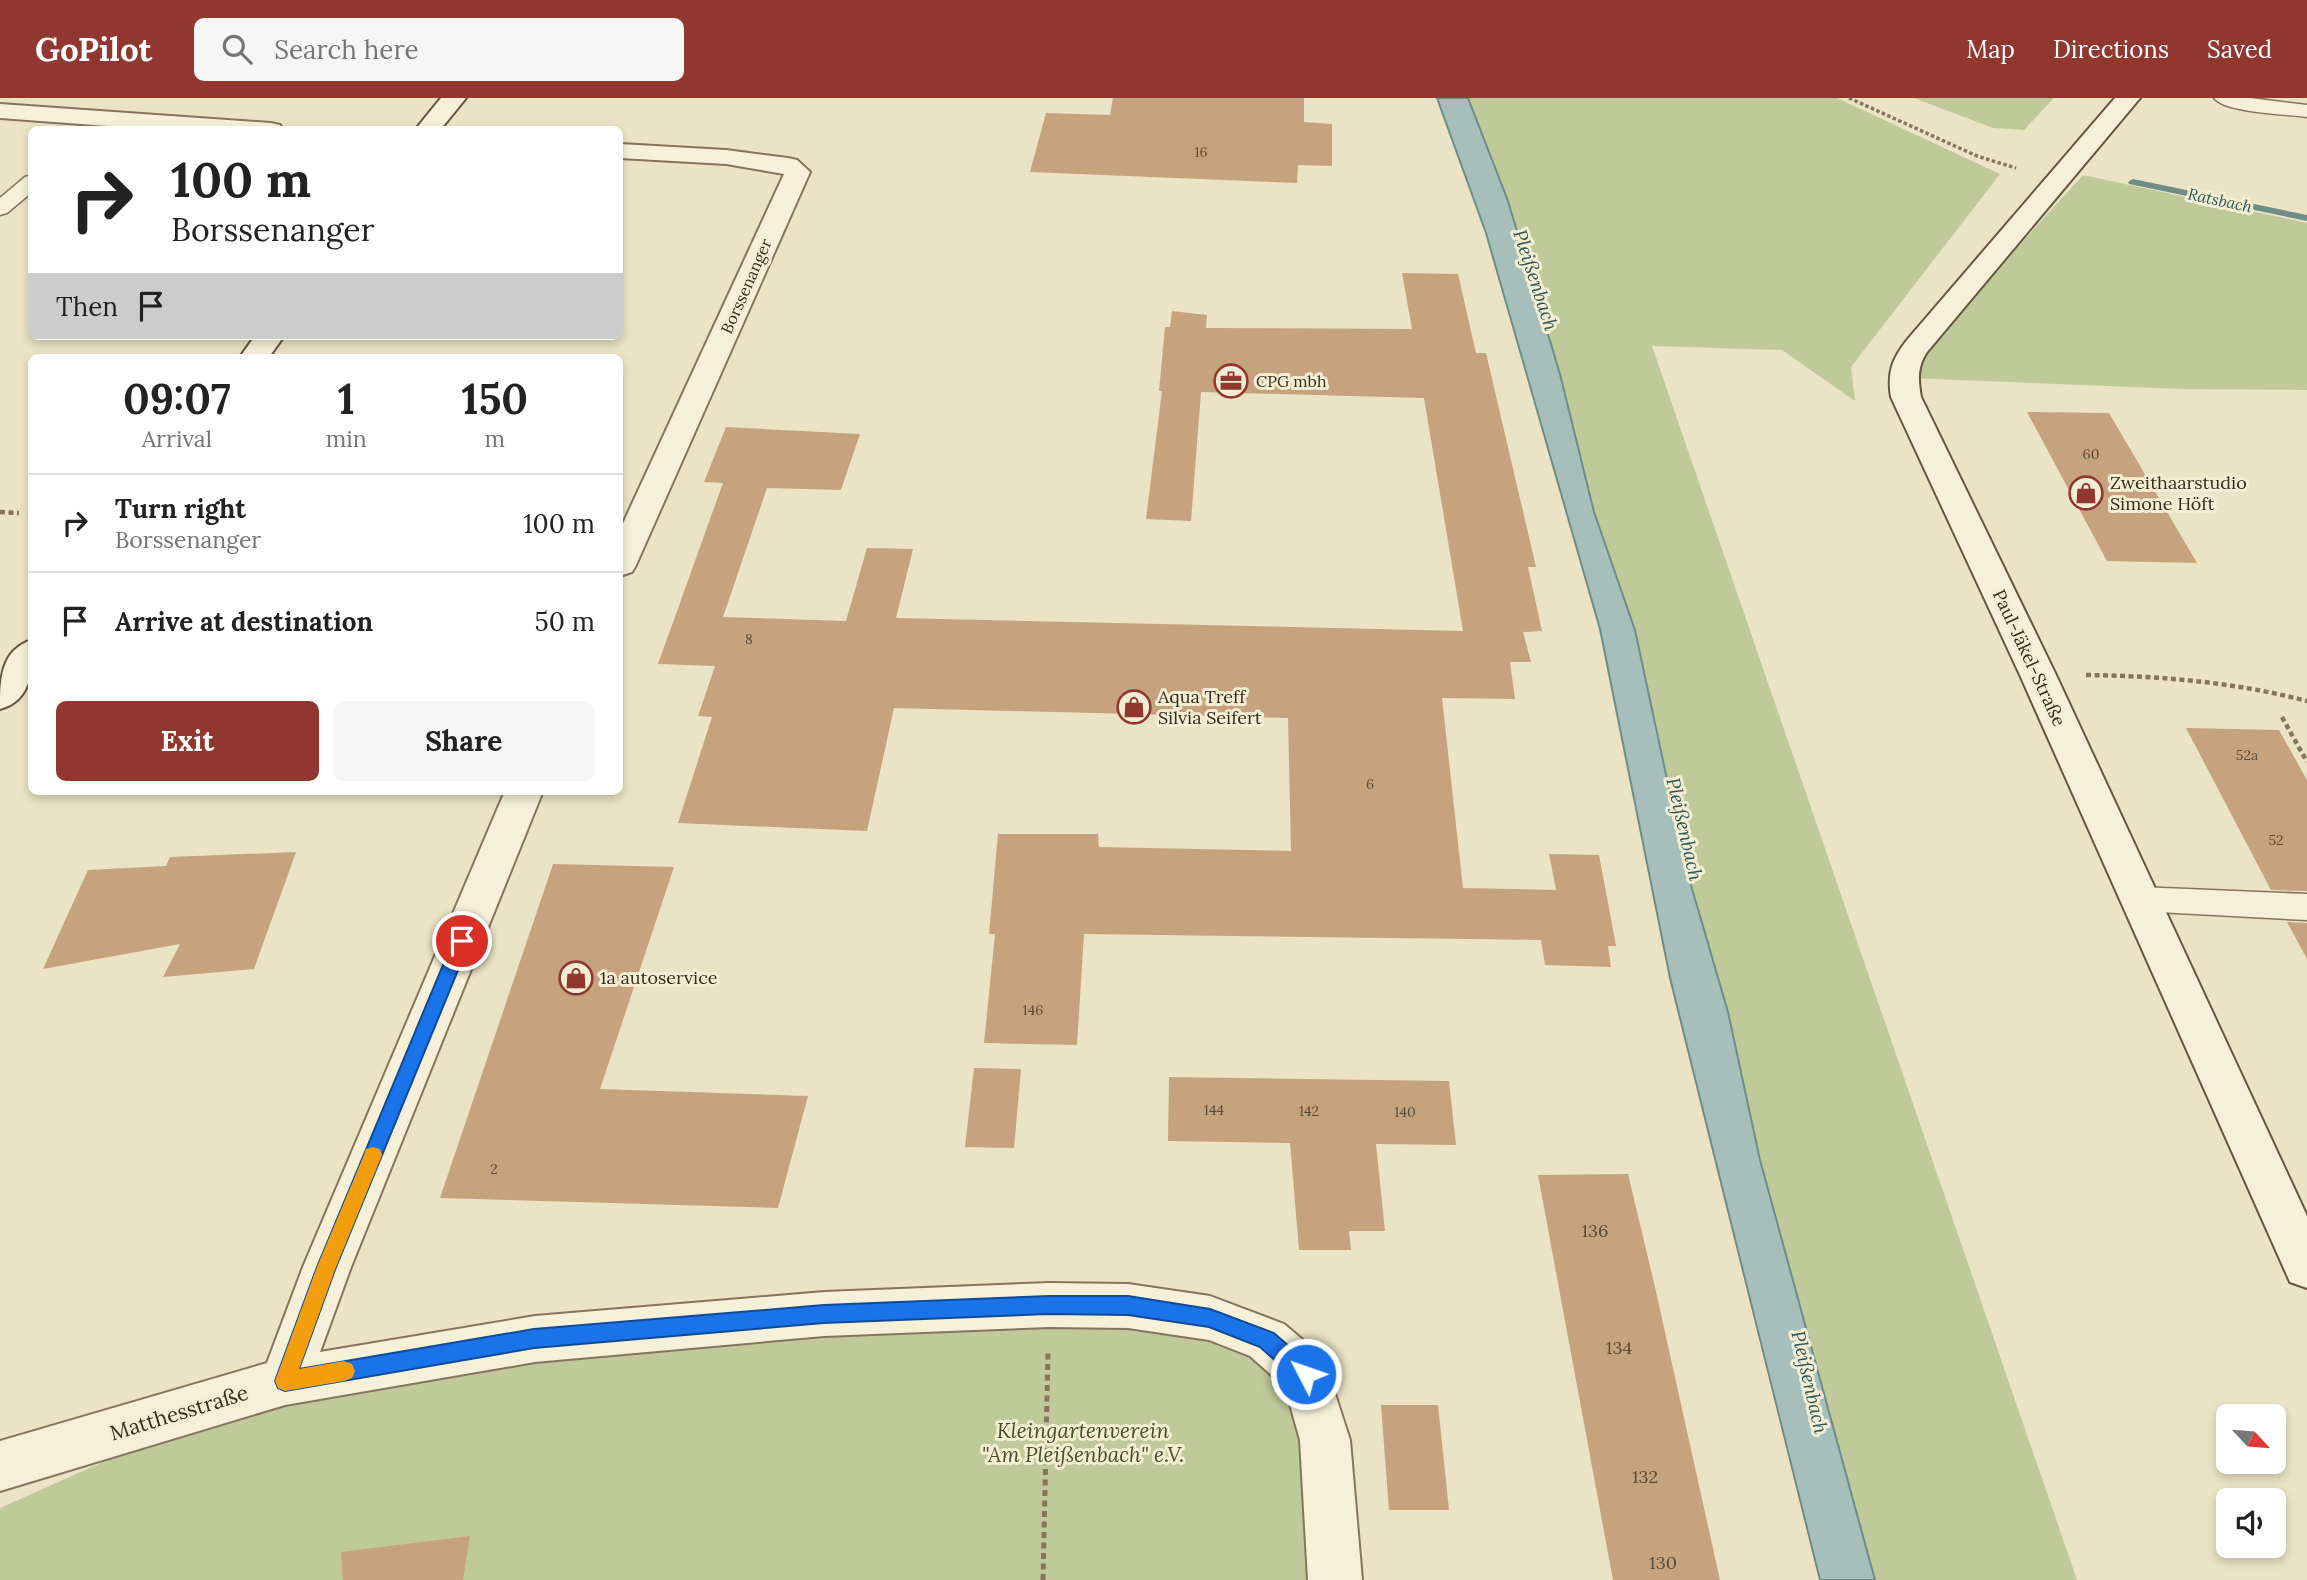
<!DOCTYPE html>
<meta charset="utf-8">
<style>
body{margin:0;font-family:Lora,serif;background:#f6f6f6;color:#222;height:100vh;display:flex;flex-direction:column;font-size:26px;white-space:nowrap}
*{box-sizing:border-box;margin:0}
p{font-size:23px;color:#767676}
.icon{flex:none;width:38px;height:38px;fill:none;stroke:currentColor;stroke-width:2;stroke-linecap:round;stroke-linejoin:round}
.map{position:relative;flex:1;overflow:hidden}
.panel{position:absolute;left:28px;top:256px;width:595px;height:441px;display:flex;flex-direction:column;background:#fff;border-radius:10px;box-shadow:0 4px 10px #0003}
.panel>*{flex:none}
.banner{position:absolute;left:28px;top:28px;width:595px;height:214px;border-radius:10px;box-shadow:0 4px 10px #0003;background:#fff;color:#222;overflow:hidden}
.needle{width:46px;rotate:116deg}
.tools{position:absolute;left:2216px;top:1306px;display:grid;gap:14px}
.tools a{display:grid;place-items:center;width:70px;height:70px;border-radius:10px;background:#fff;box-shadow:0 4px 10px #0003;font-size:35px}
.pin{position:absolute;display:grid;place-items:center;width:60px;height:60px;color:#fff;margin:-30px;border:4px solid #fff;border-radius:50%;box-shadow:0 2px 7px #0007}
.me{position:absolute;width:77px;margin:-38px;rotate:311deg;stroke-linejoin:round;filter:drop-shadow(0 0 5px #0008)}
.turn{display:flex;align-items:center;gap:24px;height:147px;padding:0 28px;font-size:32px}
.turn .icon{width:91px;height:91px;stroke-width:2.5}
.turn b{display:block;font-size:49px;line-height:60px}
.then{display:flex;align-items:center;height:66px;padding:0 28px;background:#0003;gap:14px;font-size:26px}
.eta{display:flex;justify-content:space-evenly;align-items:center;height:119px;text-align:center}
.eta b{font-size:42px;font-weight:700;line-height:49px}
.button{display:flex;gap:14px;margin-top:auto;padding:14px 28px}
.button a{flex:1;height:80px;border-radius:10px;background:#903730;color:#fff;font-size:28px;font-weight:700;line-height:80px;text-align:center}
.button a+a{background:#f6f6f6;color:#222}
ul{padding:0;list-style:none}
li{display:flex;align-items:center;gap:21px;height:98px;padding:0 28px;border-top:2px solid #e0e0e0}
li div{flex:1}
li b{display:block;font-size:26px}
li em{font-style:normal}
header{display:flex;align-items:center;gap:42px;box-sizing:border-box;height:98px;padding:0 35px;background:#903730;color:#fff}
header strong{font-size:33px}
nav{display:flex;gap:38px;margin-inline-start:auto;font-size:24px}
.search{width:490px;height:63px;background:#f6f6f6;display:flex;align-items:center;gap:18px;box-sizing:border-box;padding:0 24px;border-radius:10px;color:#767676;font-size:26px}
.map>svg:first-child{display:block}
.green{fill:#c0c99a}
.water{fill:#a7bfba;stroke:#6e8d87;stroke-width:2}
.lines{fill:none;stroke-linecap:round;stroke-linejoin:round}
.stream{fill:#6e8d87;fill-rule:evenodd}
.building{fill:#c7a27e}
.lane-casing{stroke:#85755c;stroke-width:3}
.street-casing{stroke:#85755c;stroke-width:4}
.secondary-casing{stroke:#675640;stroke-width:4}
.path-far2{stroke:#85755c;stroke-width:3.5;stroke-dasharray:3.5 2.5;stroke-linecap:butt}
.path-far1{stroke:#85755c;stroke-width:4.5;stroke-dasharray:5 3.5;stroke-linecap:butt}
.path{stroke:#85755c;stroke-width:5;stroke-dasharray:6 4.5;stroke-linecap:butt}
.lane{fill:#f7f0d8;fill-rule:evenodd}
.street{fill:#f7f0d8;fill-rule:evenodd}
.secondary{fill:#f7f0d8;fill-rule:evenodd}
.route{fill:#1a73e8;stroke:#114b97;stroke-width:2}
.slow{fill:#f59e0b}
.labels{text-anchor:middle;stroke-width:6;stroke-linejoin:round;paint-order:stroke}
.number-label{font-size:14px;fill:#5a4a37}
.far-water-label{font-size:16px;font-style:italic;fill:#305555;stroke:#f3edd4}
.far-street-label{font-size:16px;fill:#362c1f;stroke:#f3edd4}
.far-poi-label{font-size:16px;fill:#362c1f;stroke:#f3edd4;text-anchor:start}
.poi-label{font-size:18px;fill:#362c1f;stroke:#f3edd4;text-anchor:start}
.street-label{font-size:18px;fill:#362c1f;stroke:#f3edd4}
.near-number-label{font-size:18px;fill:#5a4a37}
.water-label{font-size:19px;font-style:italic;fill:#305555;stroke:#f3edd4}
.near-street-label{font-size:21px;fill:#362c1f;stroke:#f3edd4}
.near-park-label{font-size:21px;font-style:italic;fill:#445127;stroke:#f3edd4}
</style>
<header>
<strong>GoPilot</strong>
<div class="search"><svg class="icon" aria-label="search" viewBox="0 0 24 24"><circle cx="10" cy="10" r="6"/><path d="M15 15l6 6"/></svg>Search here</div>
<nav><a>Map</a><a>Directions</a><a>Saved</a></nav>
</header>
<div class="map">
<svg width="2307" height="1482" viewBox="0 0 2307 1482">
<rect width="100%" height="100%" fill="#ebe3c5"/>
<g class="green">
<path d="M1468 0H1837L2000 76 1851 269 1855 303 1782 252 1652 248 2077 1482H1875L1760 1062 1728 914 1686 770 1635 532 1594 414 1560 276 1508 103Z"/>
<path d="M1914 0H2054L2024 32 1993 30Z"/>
<path d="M2083 77 2307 125V292L2181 291 1908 280 1938 236Z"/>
<path d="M1128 1208 1306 1276 1335 1482H0V1410L285 1283Z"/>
</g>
<path class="water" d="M1437 0H1468L1508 103 1560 276 1594 414 1635 532 1686 770 1728 914 1760 1062 1875 1482H1820L1670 880 1600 531 1486 135Z"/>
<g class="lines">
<path class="stream" d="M2133 81 2307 117V123L2129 86 2128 84Z"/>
</g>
<g class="building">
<path d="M1113 0H1304V24L1332 26V68L1298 67 1297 85 1030 74 1046 15 1110 17Z"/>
<path d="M1402 175 1458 176 1476 255H1486L1536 469H1528L1542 533 1523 534 1531 564H1510L1515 601 1442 600 1463 790 1556 792 1549 756 1599 757 1616 848H1608L1611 869 1545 867 1541 842 1084 836 1077 947 984 945 995 836H989L998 736H1098L1099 749 1291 753 1288 620 894 610 867 733 678 725 712 619 698 618 715 568 658 566 723 385 704 384 726 329 860 336 841 392 767 390 723 519 846 523 867 450 913 451 896 520 1463 533 1424 300 1201 294 1191 423 1146 421 1162 293H1159L1165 229H1170L1172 213 1207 217 1206 230 1412 231Z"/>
<path d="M2027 314 2109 315 2197 465 2107 463Z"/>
<path d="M2186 630 2279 632 2307 682V793L2271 792Z"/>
<path d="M296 754 254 871 163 879 180 846 43 871 88 772 166 768 170 759Z"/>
<path d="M553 766 674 769 600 991 808 998 778 1110 440 1100Z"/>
<path d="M2287 824 2307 825V861Z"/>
<path d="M974 970 1021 971 1014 1050 965 1049Z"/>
<path d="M1169 979 1449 983 1456 1047 1376 1046 1385 1133H1349L1351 1152H1299L1290 1045 1168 1043Z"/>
<path d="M1628 1076 1655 1189 1720 1482H1613L1538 1077Z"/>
<path d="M1381 1307H1438L1449 1412H1389Z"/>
<path d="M470 1438 463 1482H343L341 1454Z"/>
</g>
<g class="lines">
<defs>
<g id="lane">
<path d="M2214 0H2250L2307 7V19C2287 16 2226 15 2214 0Z"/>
<path d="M32 77V94L7 115 0 117V100L25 79Z"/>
<path d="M2139 789 2307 796V822L2139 813 2128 810 2123 801 2128 792Z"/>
</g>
<g id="street">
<path d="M0 6 271 25 280 27 283 32H161L0 20Z"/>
<path d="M620 46 726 52 788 60 797 62 810 74 636 467 632 474 620 478V432L784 76 726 66 620 60Z"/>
<path d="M505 693H543L351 1169 320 1254 535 1218 824 1194 1049 1185 1128 1186 1210 1198 1284 1226 1323 1259 1350 1342 1362 1482H1308L1300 1342 1285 1289 1250 1258 1209 1242 1128 1230 1049 1229 824 1238 535 1264 285 1307 0 1393V1343L267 1265 303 1169Z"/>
</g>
<g id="secondary">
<path d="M441 0H466L440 32H415Z"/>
<path d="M2115 0H2140L1927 254C1917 269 1918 282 1921 299L2056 577 2307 1118V1190L2290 1184 2020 577 1891 299C1887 275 1892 261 1907 242Z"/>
<path d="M255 238H284L269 259H240Z"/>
<path d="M32 542C32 571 33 602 0 611 0 583 0 552 32 542Z"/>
</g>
</defs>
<use href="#lane" class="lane-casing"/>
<use href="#street" class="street-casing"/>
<use href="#secondary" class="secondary-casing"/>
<path class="path-far2" d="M1849 0 1977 58 2016 70"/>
<g class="path-far1">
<path d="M0 414 19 415"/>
<path d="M2086 577C2161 578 2234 584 2307 603"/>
<path d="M2282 619 2307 664"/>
</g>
<path class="path" d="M1043 1482 1048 1255"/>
<use href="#lane" class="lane"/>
<use href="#street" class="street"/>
<use href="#secondary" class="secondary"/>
</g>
<path class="route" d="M462 837 468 839 470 843 336 1169 299 1271 534 1231 824 1207 1049 1198H1128L1210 1211 1274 1235 1313 1269 1316 1276 1313 1283 1306 1286 1298 1283 1260 1249 1209 1229 1128 1217 1049 1216 824 1225 534 1250 285 1293 278 1290 275 1283 317 1169 453 843 456 839Z"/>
<path class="slow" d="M373 1049 380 1051 382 1057 336 1169 299 1271 344 1263 352 1266 355 1273 352 1280 344 1283 285 1293 278 1290 275 1283 317 1169 364 1057 366 1051Z"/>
<defs>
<symbol id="office-ring" viewBox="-11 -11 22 22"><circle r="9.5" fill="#f3edd4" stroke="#903730" stroke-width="1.5"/><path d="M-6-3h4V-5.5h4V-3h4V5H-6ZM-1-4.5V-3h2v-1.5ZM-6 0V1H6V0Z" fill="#903730"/></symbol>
<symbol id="shop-ring" viewBox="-11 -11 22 22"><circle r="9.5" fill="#f3edd4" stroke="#903730" stroke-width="1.5"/><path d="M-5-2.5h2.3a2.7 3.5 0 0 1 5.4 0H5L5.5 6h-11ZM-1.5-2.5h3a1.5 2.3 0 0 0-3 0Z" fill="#903730"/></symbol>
</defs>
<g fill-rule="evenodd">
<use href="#office-ring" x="1212" y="264" width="38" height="38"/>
<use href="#shop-ring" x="2067" y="376" width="38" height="38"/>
<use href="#shop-ring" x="1115" y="590" width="38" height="38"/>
<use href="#shop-ring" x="557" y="861" width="38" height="38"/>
</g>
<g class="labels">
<g class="number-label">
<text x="1201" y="59">16</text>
<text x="2091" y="361">60</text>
<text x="749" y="546">8</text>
<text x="2247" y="662">52a</text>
<text x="1370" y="691">6</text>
<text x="2276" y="747">52</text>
<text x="1033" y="917">146</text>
<text x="1214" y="1017">144</text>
<text x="1309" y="1018">142</text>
<text x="1405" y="1019">140</text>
<text x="494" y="1076">2</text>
</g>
<g class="far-water-label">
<text transform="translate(2220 102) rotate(12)" y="6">Ratsbach</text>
</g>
<g class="far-street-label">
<text transform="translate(746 188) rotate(-66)" y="6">Borssenanger</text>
</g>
<g class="far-poi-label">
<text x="1256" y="289">CPG mbh</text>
</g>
<g class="poi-label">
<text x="2110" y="391">Zweithaarstudio<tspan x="2110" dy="21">Simone Höft</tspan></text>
<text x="1158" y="605">Aqua Treff<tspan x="1158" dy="21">Silvia Seifert</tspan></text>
<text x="600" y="886">1a autoservice</text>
</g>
<g class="street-label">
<text transform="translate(2029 560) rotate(65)" y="6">Paul-Jäkel-Straße</text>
</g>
<g class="near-number-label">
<text x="1595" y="1139">136</text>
<text x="1619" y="1256">134</text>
<text x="1645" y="1385">132</text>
<text x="1663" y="1471">130</text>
</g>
<g class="water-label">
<text transform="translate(1536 182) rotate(72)" y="7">Pleißenbach</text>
<text transform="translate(1685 731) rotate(77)" y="7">Pleißenbach</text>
<text transform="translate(1810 1284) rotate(77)" y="7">Pleißenbach</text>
</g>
<g class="near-street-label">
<text transform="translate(179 1315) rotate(-17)" y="7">Matthesstraße</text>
</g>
<g class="near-park-label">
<text x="1083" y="1340">Kleingartenverein<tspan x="1083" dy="24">"Am Pleißenbach" e.V.</tspan></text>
</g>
</g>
</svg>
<div class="tools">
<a><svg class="needle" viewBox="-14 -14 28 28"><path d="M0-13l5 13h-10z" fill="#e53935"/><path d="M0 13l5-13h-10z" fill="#767676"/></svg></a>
<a><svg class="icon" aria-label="sound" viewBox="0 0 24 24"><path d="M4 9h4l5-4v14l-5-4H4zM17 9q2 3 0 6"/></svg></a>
</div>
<div class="pin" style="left:462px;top:843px;background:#d93025"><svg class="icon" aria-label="arrive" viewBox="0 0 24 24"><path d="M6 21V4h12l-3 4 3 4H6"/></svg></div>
<svg class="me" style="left:1306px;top:1276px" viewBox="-20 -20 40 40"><circle r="17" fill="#1a73e8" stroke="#fff" stroke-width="3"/><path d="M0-11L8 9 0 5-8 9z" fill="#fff"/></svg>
<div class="banner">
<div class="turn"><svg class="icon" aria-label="right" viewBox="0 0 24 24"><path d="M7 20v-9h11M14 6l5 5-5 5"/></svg><div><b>100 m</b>Borssenanger</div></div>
<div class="then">Then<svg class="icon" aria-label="arrive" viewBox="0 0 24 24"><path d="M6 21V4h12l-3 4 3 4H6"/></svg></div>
</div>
<section class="panel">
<div class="eta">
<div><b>09:07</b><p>Arrival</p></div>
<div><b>1</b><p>min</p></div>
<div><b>150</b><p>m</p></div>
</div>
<ul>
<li><svg class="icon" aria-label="right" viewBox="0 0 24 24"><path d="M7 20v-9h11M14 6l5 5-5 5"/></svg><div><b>Turn right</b><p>Borssenanger</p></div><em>100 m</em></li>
<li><svg class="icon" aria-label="arrive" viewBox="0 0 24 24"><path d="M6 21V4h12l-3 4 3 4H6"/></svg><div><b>Arrive at destination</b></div><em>50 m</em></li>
</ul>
<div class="button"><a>Exit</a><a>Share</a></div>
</section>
</div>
